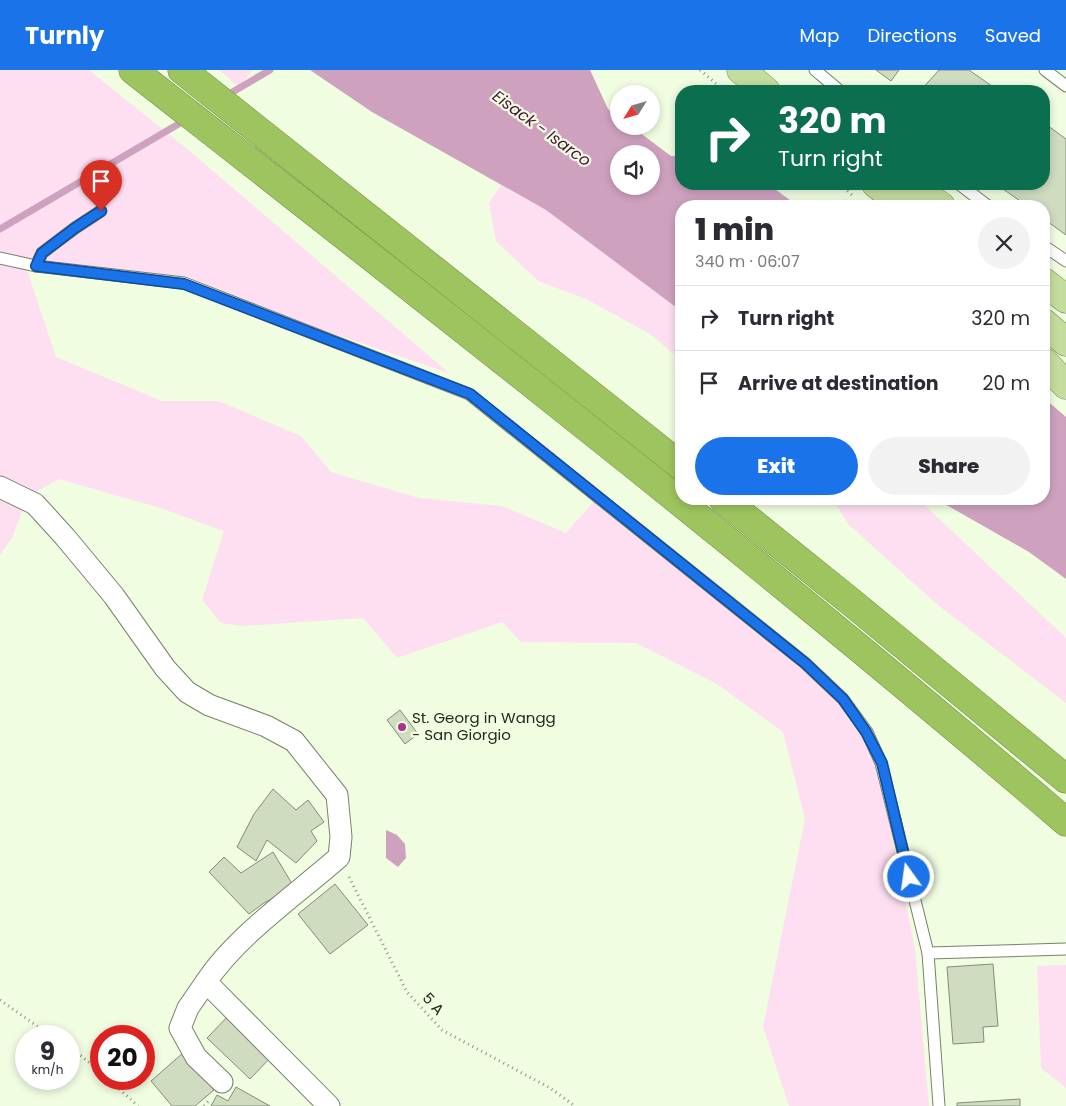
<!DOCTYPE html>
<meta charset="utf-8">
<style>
body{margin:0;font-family:Poppins,sans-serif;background:#f2f2f3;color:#2b2b33;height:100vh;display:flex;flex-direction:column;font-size:19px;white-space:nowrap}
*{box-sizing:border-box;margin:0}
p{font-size:16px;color:#7c7c81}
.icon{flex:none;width:28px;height:28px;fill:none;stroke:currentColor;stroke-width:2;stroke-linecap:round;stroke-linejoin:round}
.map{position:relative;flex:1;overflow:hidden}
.panel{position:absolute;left:675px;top:130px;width:375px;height:305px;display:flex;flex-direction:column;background:#fff;border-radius:20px;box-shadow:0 2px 8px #0003}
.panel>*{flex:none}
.hud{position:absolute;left:675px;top:15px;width:375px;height:105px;border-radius:20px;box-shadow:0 2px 8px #0003;background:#0b6e4f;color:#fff;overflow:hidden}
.needle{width:32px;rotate:233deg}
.buttons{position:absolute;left:610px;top:15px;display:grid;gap:10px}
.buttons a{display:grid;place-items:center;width:50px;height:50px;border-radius:50%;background:#fff;box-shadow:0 2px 8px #0003;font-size:25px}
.speed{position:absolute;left:15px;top:955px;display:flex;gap:10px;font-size:25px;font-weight:700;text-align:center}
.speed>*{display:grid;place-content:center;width:65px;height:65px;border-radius:50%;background:#fff;box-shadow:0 2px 8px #0003;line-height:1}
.speed small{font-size:12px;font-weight:400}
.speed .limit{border:8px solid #d22;background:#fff;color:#111}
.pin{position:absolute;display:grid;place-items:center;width:42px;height:42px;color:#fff;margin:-51px -21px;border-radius:50% 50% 50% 0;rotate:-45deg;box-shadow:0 0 5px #0007}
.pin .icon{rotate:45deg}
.me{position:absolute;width:55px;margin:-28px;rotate:346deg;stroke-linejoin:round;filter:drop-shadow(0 0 4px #0008)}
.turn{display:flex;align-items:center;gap:18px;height:105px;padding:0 20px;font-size:22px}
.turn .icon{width:65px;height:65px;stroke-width:2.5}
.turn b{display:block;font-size:35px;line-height:42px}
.round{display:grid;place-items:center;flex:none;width:52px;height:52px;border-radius:26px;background:#f2f2f3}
.headline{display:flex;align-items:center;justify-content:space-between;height:85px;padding:0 20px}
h1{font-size:30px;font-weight:800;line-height:38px}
.action{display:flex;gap:10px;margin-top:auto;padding:10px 20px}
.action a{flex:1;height:58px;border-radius:30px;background:#1a73e8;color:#fff;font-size:20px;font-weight:800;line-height:58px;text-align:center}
.action a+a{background:#f2f2f3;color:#2b2b33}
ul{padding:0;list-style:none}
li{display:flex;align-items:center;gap:15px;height:65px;padding:0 20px;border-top:1px solid #e1e1e2}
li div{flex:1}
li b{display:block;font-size:19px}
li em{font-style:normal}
header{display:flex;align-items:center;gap:30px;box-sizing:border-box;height:70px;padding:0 25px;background:#1a73e8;color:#fff}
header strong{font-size:24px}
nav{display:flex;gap:28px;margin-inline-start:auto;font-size:18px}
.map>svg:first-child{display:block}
.green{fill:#fedff2}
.water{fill:#cea2bf;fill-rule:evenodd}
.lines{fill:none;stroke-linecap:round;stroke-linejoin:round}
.stream{stroke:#cea2bf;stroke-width:7}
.building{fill:#cfdcc0;stroke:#838e75}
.service-casing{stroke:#778269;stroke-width:13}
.minor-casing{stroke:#778269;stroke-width:23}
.primary-casing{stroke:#738e48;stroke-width:29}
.motorway-casing{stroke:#738e48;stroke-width:29}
.path{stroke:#8b9481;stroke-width:3;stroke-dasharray:1 4;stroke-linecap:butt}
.service{stroke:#fff;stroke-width:11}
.minor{stroke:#fff;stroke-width:21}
.primary{stroke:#c4dc9e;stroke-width:28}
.motorway{stroke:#9dc45e;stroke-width:28}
.route-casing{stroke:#114b97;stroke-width:12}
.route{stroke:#1a73e8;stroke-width:9}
.poi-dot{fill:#aa348c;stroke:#f0fde1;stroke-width:2}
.labels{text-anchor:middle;stroke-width:4.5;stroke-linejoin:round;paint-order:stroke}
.poi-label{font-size:15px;fill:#25291f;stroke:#f0fde1;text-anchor:start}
.street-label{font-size:15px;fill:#25291f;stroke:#f0fde1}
.water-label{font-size:16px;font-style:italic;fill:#48133a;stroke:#f0fde1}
</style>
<header>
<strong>Turnly</strong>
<nav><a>Map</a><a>Directions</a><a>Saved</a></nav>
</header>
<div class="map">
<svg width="1066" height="1036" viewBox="0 0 1066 1036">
<rect width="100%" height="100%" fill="#f0fde1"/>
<g class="green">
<path d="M0 0H89L192 83 449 303 184 213 25 194 56 287 162 331H219L301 366 331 402 419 428 502 436 566 463 594 431 818 612 847 643 865 671 879 703 915 879 929 1036H789L763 957 805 749 783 662 717 614 636 573 521 572 502 552 397 588 363 548 244 556 221 553 202 530 224 461 160 438 59 409 28 426 12 468 0 485Z"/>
<path d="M219 0H252L240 18Z"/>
<path d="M501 115 546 140 681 241V290L650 264 586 229 538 211 496 171 489 133Z"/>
<path d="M833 429H918L1066 568V633L939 536 848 454Z"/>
<path d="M1066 895V1018L1041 998 1037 896Z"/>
</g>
<g class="water">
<path d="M310 0H590L608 39 619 47V56H631L671 86H681V114H768L798 136H681V241L546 140 372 42ZM619 84H651V116H619Z"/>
<path d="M1044 328 1066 347V509L1029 482 936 429H1044Z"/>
<path d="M386 760 397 765 405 774 406 788 398 797 386 788Z"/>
</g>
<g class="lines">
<g class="stream">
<path d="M224 27 270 0"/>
<path d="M0 159 187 49"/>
</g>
</g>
<g class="building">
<path d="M876 0H899L891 11Z"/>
<path d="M939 0H969L999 21H920Z"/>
<path d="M1044 53 1066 69V165L1044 149V136H1027L996 114H1044Z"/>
<path d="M400 640 418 664 405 674 387 650Z"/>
<path d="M273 719 296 740 308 730 324 752 311 761 317 771 296 793 267 770 256 791 237 777 254 744Z"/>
<path d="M273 782 294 817 264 833 249 844 209 802 224 787 241 803Z"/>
<path d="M335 814 368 855 330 884 298 844Z"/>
<path d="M993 894 998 956 983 957 984 972 953 974 947 897Z"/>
<path d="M230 944 273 985 250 1009 207 968Z"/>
<path d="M183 983 214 1020 195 1036H172L151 1011Z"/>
<path d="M236 1017 270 1036H211L217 1025 228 1031Z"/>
<path d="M1020 1029V1036H957V1033Z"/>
</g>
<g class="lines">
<defs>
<g id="service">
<path d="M815 0 840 21"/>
<path d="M1045 0 1066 16"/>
<path d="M959 114 988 136"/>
<path d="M1044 176 1066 191"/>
<path d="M0 188 36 196 184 213 469 324 805 593 843 629 867 662 881 693 928 883 939 1036"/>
<path d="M36 196 42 183 75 158 101 141"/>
<path d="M928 883 1066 879"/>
</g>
<g id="minor">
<path d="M0 417 35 434 65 467 114 526 165 598 187 622 209 635 266 656 294 671 337 725 341 767 339 787C297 824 236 866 206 912L329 1036"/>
<path d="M206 912 188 938 180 958 196 987 222 1012"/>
</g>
<g id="primary">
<path d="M741 0 766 21"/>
<path d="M876 114 903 136"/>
<path d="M908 114 941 136"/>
<path d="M1044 212 1066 229"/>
<path d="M1044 253 1066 272"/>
<path d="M1044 292 1066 315"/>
</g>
<g id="motorway">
<path d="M133 0C447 246 763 492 1066 752"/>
<path d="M182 0 681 396"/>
<path d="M723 429 856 536 1066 709"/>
</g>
</defs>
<use href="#service" class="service-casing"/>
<use href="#minor" class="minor-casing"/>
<use href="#primary" class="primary-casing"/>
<use href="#motorway" class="motorway-casing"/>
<g class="path">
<path d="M700 0 721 18"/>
<path d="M840 114 852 125"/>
<path d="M349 807 407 922 442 960 550 1018 575 1036"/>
<path d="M0 930 51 966"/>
<path d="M69 976 101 1002"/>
<path d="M108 1009 138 1036"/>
<path d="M204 1036 210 1029"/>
</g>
<use href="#service" class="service"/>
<use href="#minor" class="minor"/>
<use href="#primary" class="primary"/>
<use href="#motorway" class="motorway"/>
</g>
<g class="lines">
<defs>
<path id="route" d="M101 141 75 158 42 183 36 196 184 214 470 324 805 593 843 629 866 662 882 693 909 807"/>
</defs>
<use href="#route" class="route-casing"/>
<use href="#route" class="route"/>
</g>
<circle class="poi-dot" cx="402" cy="657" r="5"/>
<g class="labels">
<g class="poi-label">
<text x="412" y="653">St. Georg in Wangg<tspan x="412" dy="17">- San Giorgio</tspan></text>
</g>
<g class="street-label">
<text transform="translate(433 934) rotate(48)" y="5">5 A</text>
</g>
<g class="water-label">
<text transform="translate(542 58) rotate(36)" y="6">Eisack - Isarco</text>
</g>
</g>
</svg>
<div class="buttons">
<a><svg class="needle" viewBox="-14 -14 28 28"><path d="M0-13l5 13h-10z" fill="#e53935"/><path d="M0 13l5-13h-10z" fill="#7c7c81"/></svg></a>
<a><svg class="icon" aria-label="sound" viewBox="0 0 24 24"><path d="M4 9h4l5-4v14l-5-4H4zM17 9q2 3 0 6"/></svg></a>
</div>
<div class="speed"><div>9<small>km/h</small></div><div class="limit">20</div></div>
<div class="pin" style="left:101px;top:141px;background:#d93025"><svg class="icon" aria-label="arrive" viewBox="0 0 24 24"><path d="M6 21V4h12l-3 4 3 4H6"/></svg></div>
<svg class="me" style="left:909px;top:807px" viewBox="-20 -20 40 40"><circle r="17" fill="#1a73e8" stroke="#fff" stroke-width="3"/><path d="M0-11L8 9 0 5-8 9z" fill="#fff"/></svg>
<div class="hud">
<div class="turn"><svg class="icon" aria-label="right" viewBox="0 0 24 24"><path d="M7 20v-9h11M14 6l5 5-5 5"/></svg><div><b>320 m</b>Turn right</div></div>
</div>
<section class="panel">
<div class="headline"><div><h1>1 min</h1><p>340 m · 06:07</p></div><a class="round"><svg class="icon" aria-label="close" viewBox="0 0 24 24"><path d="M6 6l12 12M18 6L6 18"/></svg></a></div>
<ul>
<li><svg class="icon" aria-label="right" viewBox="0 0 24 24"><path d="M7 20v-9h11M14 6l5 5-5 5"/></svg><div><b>Turn right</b></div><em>320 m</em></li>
<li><svg class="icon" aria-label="arrive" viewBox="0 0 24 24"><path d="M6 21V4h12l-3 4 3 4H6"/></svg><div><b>Arrive at destination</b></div><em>20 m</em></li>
</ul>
<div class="action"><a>Exit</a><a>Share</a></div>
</section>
</div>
